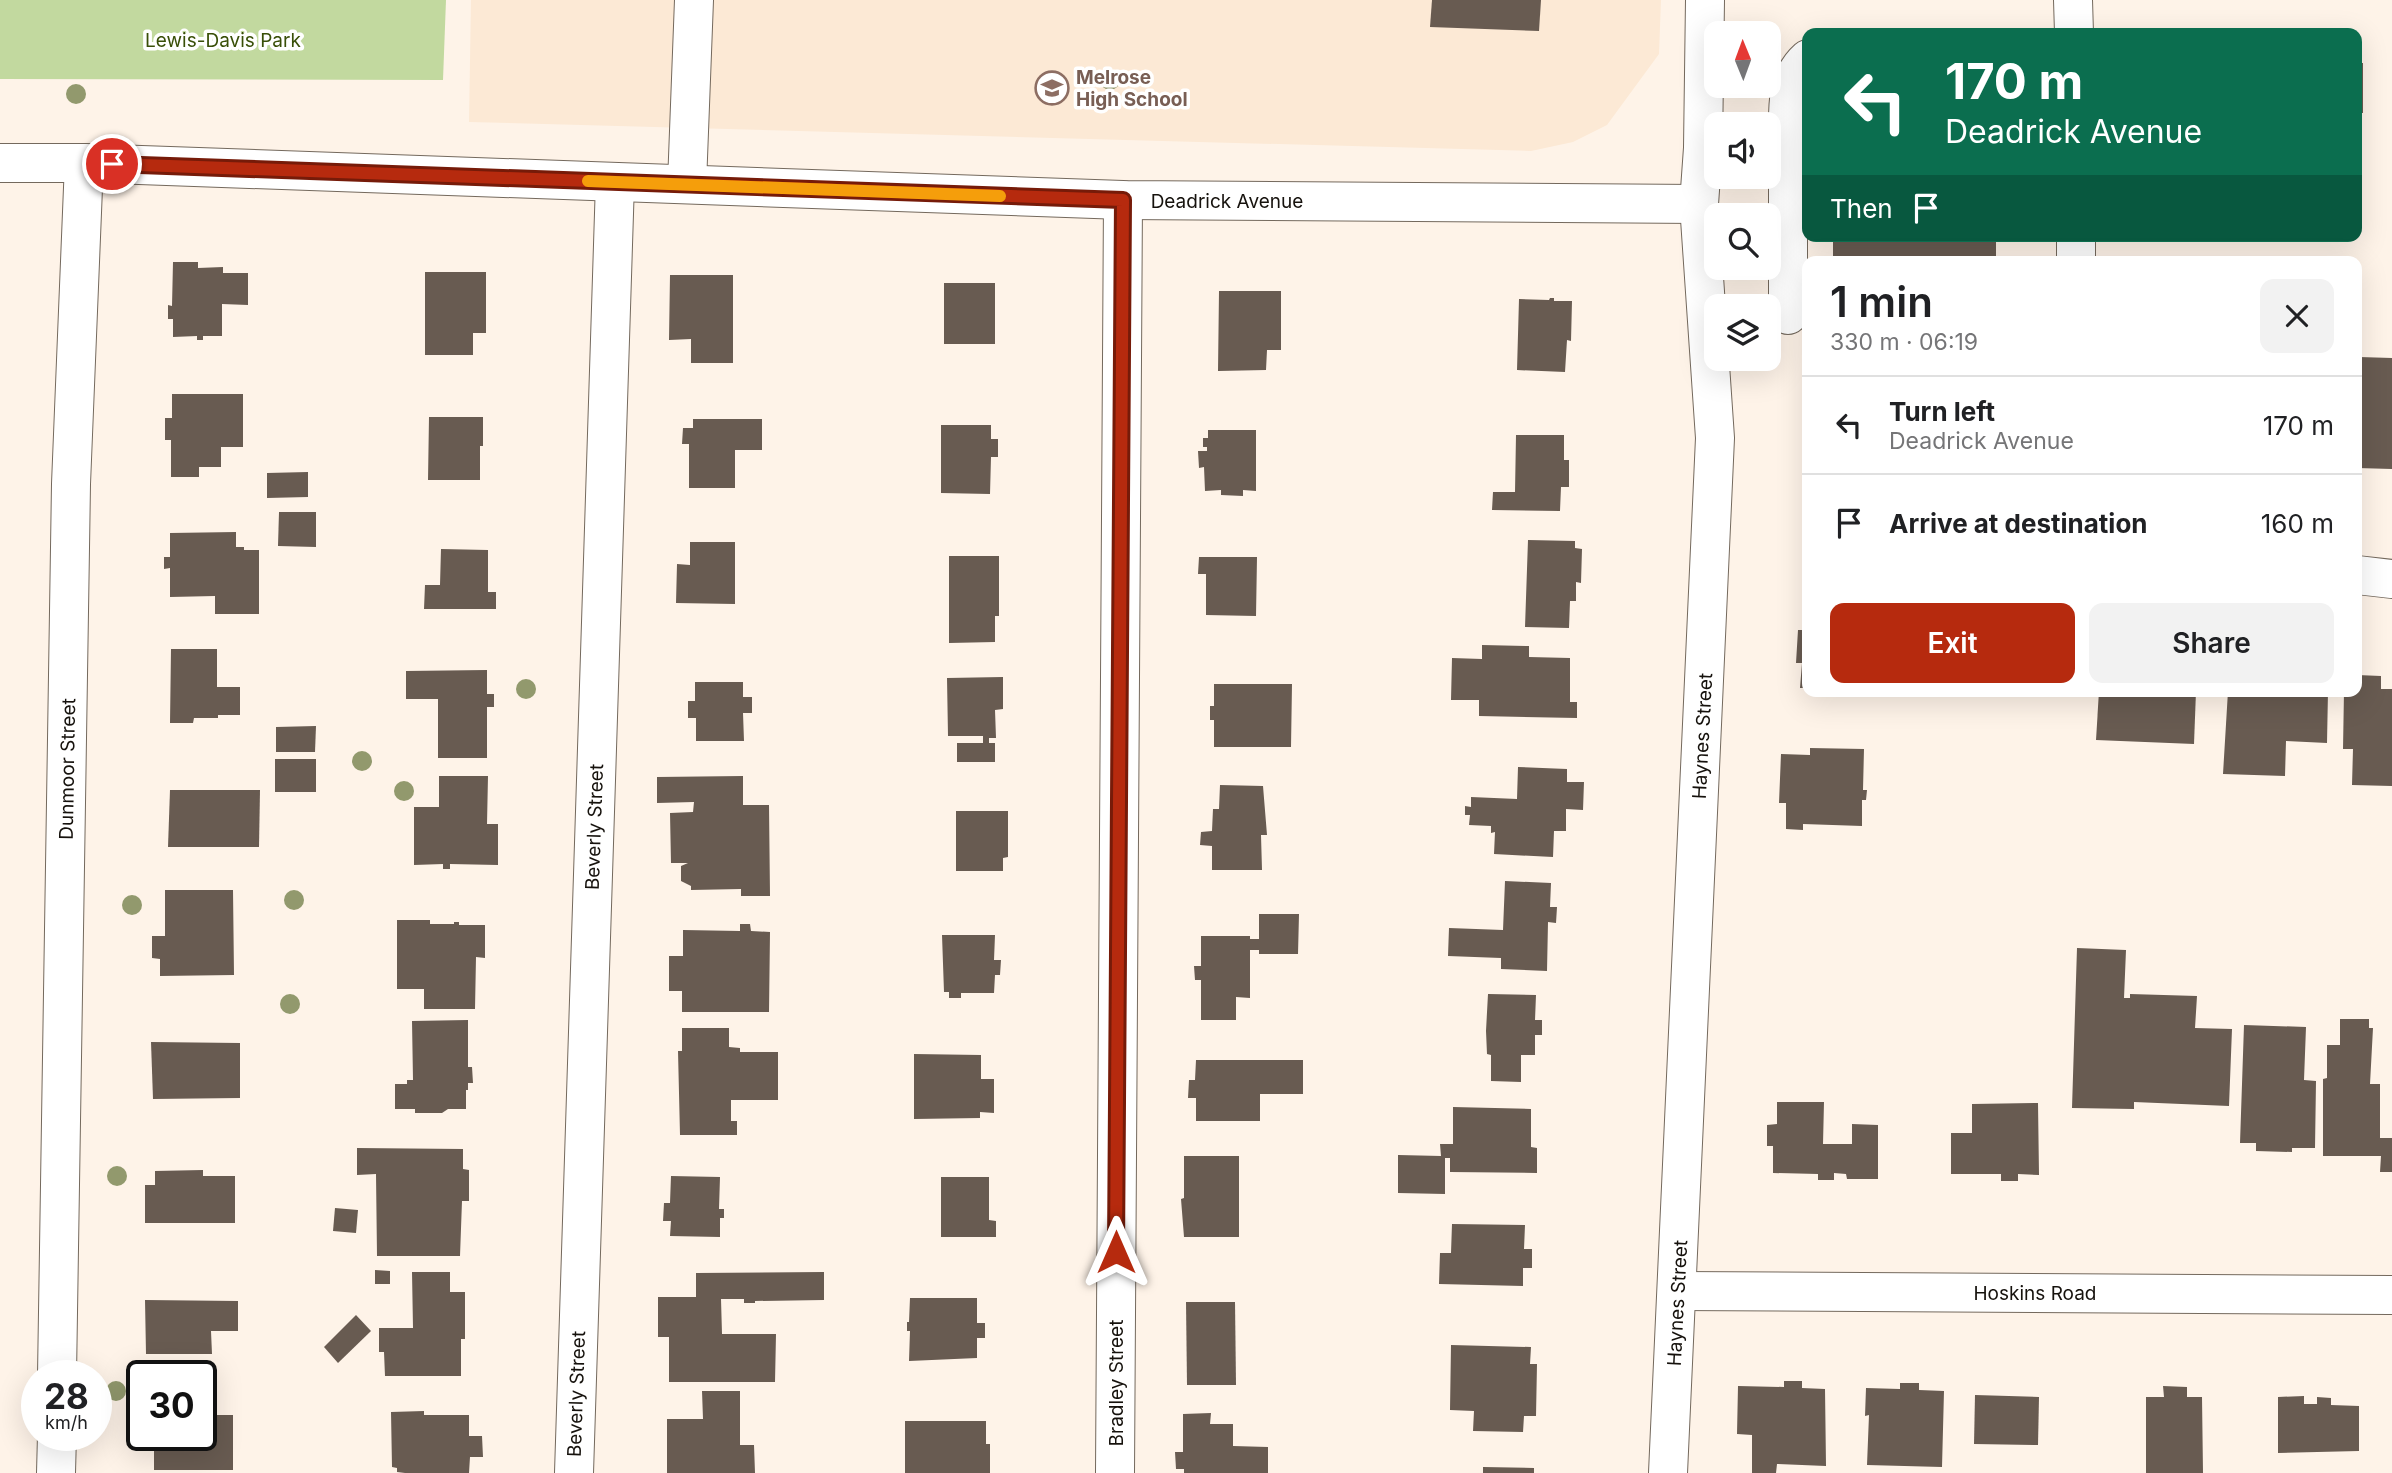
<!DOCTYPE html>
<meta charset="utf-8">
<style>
body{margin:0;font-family:Inter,sans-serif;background:#f2f2f2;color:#202124;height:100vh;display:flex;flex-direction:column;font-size:26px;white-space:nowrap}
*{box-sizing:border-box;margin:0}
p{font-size:23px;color:#757577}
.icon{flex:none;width:38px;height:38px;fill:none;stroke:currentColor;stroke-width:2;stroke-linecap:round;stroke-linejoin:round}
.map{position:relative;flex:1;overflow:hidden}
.panel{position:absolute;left:1802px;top:256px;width:560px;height:441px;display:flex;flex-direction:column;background:#fff;border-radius:14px;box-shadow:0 7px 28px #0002}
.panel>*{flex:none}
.banner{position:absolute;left:1802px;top:28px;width:560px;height:214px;border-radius:14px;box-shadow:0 7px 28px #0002;background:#0b6e4f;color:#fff;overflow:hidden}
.needle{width:46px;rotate:359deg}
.tools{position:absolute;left:1704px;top:21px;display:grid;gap:14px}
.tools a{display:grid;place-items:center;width:77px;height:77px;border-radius:14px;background:#fff;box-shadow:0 7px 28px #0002;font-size:35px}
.speed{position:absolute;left:21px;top:1360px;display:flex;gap:14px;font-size:35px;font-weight:700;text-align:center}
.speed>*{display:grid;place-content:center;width:91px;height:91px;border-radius:50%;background:#fff;box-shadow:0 7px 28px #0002;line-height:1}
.speed small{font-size:18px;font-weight:400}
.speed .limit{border:4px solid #111;border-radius:10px;background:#fff;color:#111}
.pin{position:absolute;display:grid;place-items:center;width:60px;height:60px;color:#fff;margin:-30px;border:4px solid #fff;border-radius:50%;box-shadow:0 2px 7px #0007}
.me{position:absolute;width:77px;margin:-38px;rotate:0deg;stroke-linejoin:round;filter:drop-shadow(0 0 5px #0008)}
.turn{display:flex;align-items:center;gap:24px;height:147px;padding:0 28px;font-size:32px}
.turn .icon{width:91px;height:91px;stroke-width:2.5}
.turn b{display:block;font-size:49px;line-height:60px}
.then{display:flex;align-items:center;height:66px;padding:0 28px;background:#0003;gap:14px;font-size:26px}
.round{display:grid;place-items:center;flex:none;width:74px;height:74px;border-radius:14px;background:#f2f2f2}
.overview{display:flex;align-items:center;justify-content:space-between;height:119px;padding:0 28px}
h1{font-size:42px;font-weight:600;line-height:52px}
.action{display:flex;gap:14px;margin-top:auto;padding:14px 28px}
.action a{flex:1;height:80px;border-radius:14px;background:#b62a0e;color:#fff;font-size:28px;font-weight:600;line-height:80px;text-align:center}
.action a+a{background:#f2f2f2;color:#202124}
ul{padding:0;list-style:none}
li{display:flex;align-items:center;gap:21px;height:98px;padding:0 28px;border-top:2px solid #e0e0e0}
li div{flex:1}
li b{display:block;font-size:26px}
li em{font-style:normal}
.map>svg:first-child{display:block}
.built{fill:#fce9d5}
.green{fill:#c2d99f}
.building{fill:#685b51}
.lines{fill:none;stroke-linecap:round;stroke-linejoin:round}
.minor-casing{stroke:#74695d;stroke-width:40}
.minor{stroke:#fff;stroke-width:38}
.tree{fill:#92996d}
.route-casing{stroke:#761b09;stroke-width:18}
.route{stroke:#b62a0e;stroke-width:12}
.slow{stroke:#f59e0b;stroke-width:12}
.labels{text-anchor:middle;stroke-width:7;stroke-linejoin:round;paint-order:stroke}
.park-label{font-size:19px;fill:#394f08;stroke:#fff}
.education-label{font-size:19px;font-weight:bold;fill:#785e54;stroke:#fff;text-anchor:start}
.street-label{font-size:19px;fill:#16120d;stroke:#fff}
</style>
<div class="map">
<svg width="2392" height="1473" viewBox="0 0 2392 1473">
<rect width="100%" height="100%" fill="#fef3e8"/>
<path class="built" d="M471 0H1661L1659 54 1607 125 1573 142 1531 151 469 122Z"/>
<path class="green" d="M0 0H446L443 80 0 79Z"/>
<g class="building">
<path d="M1432 0H1541L1539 31 1430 27Z"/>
<rect x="2357" y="63" width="6" height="50"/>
<rect x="1833" y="236" width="163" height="25"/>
<path d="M173 262H198V268L223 267V273H248V305L222 304V336H203V340H197V336L173 337V319H168V305L172 306Z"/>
<path d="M425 272H486V333H473V355H425Z"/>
<path d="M670 275H733V363H691V339L669 340Z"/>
<rect x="944" y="283" width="51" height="61"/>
<path d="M1219 291H1281V350H1267L1266 370 1218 371Z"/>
<path d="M1550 298H1554V301H1572L1571 341 1567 340 1565 372 1517 370 1519 299 1549 300Z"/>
<path d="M2359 357 2392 358V469L2357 468Z"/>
<path d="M172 394H243V447H221V467H199V477H171V440H165V418H172Z"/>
<path d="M429 417H483V446H480V480H428Z"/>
<path d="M693 419H762V450H735V488H689V444H682L683 428H693Z"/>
<rect x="1802" y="424" width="6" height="21"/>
<path d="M941 425H991V439H998V457H991L990 494 941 493Z"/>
<path d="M1208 430H1256V491L1243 490V496L1221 495V490L1205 491 1204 467 1199 468 1198 451H1207V447H1203V438H1208Z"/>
<path d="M1516 435H1564V460H1569V487H1561L1560 511 1492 510 1493 492H1515Z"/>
<path d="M308 472V497L267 498V473Z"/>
<path d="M279 512H316V547L278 546Z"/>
<path d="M236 532V547H244V550H259V614H215V596L170 597V568L164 569V557H170V533Z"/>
<path d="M1528 540 1575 541V548L1582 549 1581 583 1576 582V601H1570L1569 628 1525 627Z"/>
<path d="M690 542H735V604L676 603 677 564 690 565Z"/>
<path d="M441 549 488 550V592H496V609H424L425 585H440Z"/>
<path d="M949 556H999V616H995V642L949 643Z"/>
<path d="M1199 557H1257L1256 616 1206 615V574H1198Z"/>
<path d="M1798 630H1808V688H1800L1802 663H1796Z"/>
<path d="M1482 645 1529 646V657L1570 658V702H1577V718L1479 716V700H1451L1452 658 1482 659Z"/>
<path d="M171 649H217V687H240V715H218V718H194L193 723H170Z"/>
<path d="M487 670V694H494V707H487V758H438V699H406V671Z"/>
<path d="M2357 675 2381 676V689H2392V786L2352 785 2353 749H2343L2344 691H2357Z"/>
<path d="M1003 677V709L995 710 996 738H989V743H995V762H957V743H983V736H948L947 678Z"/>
<path d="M695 682H743V697H752V713H743L744 741H696V718H688V701H695Z"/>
<path d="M1214 684H1292L1291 747H1214V720H1210V706H1214Z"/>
<path d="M2099 691H2196L2194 744 2096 740Z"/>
<path d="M2228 691H2328L2327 743 2286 741 2285 776 2223 774Z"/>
<path d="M316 726 315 752H276V727Z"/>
<path d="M1810 748 1864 749 1863 790H1867L1866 800H1862V826L1803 824V830L1786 829V803H1779L1781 754 1810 755Z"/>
<rect x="275" y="759" width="41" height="33"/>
<path d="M1518 767 1567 769V782H1584L1583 810 1566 809V831H1554L1553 857 1494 854 1495 832 1491 833V826L1469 825 1470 815H1465V806L1471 807V797L1517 799Z"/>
<path d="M439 776H488L487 824H498V865L450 864V869H443V864L414 865V807H439Z"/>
<path d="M743 776V805H769L770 896H741V889L691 890V886L681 881V866L688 863H671L670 813 693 812 694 802 657 803V777Z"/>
<path d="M1220 785 1263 786 1267 835H1261L1262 870H1212V846L1200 845 1201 832 1212 831 1213 809H1219Z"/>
<path d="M170 790H260L259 847H168Z"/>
<path d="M956 811H1008V857L1003 858V871H956Z"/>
<path d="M1505 881 1551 883 1550 907H1557L1556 923 1548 922 1547 971 1501 969V958L1448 956 1449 928 1503 930Z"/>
<path d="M165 890H233L234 975 160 976V959L152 958V936H165Z"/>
<path d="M1259 914H1299L1298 954H1259V950H1250V998L1236 997V1020H1201V980H1195L1194 966H1201V936H1250V939H1259Z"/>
<path d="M397 920H430V924H454V922H459V925H485V958L476 957 475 1009H424V989H397Z"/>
<path d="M740 924H750L751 931 770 932 769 1012H682V991H669V956H683V930L740 931Z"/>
<path d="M942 935H995L994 960H1001L1000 975H995L994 993H961V998H949V992H944Z"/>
<path d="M2077 948 2126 950 2124 998H2130V994L2197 996 2195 1028 2232 1029 2229 1106 2134 1102V1109L2072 1108Z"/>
<path d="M1488 994 1536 995 1535 1020H1542V1035H1535V1055H1521V1082L1491 1081V1055L1487 1054 1486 1031Z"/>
<path d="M2340 1019H2369V1028H2373L2370 1084H2380V1138H2392V1172H2380L2381 1156H2323V1079L2327 1078V1045H2340Z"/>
<path d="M468 1020V1067H472L473 1083H468V1090H466V1109H448L442 1113H415V1109H395V1084H407V1080H413L412 1021Z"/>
<path d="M2244 1025 2306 1027 2304 1080 2316 1081 2315 1148H2292V1152L2256 1151V1143H2240Z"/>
<path d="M682 1028H729V1047L740 1048V1052H778V1100H731V1121H737V1135H680L678 1051H682Z"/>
<path d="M151 1042 240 1043V1098L153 1099Z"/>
<path d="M914 1054 981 1055V1079H994V1113L980 1112V1118L914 1119Z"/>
<path d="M1196 1060H1303V1094H1260V1121H1196V1098H1188L1189 1080H1195Z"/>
<path d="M1777 1102H1824L1823 1144H1852V1124L1878 1125V1179H1847L1846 1174 1834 1173V1180H1818V1174L1773 1173V1146H1767V1125L1777 1124Z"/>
<path d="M2038 1103 2039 1175 2018 1174V1181H2001V1174H1951V1133H1972V1104Z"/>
<path d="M1453 1107 1531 1109V1147L1537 1148V1173L1450 1172V1158H1445V1194L1398 1193V1155L1441 1156 1440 1144H1453Z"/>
<path d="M357 1148 463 1149V1169L469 1170V1201H462L460 1256H377L376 1174 357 1175Z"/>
<path d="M1184 1156H1239V1237H1184L1181 1199 1184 1198Z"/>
<path d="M203 1170V1176H235V1223H145V1185H155V1171Z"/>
<path d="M671 1176 720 1177 719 1209H724V1218H720V1237L670 1236 671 1221H663L664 1203H670Z"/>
<path d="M941 1177H989V1220L996 1221V1237H941Z"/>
<path d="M335 1208 358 1210 356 1233 333 1231Z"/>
<path d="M1452 1224 1525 1225 1524 1249H1532V1268H1523V1286L1439 1284 1440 1253H1451Z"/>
<path d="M375 1270 390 1271V1284H375Z"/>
<path d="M412 1272H450V1292H465V1339H461V1376H385L384 1352H379V1328H413Z"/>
<path d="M824 1272V1300L755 1301V1303H744V1299H721L722 1334H776L775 1382H669V1337H658V1297H696V1273Z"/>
<path d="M910 1298H977V1323H985V1338H977V1358L909 1361 910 1331H907V1322H909Z"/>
<path d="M145 1300 238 1301V1331H211L212 1354H146Z"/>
<path d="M1186 1302H1235L1236 1385H1187Z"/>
<path d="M356 1315 371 1331 338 1363 324 1347Z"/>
<path d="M1451 1345 1531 1347 1530 1364H1537L1536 1416H1524L1523 1432 1473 1431 1474 1411 1450 1410Z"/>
<path d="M1784 1381H1802V1388L1825 1389 1826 1466 1777 1464 1776 1473H1752V1435L1737 1434 1738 1386 1784 1387Z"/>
<path d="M1900 1383H1919V1390L1944 1391 1942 1467 1867 1465 1869 1415 1865 1416 1866 1388 1900 1389Z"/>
<path d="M2163 1386 2187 1387V1397H2202L2203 1473H2146V1397H2164Z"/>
<path d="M702 1391H740V1445H754L755 1473H667V1419H703Z"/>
<path d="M1975 1395 2039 1397 2038 1445 1974 1444Z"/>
<path d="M2304 1396V1404H2317V1397L2331 1398V1405L2359 1406V1451L2278 1453V1397Z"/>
<path d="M424 1411V1415H469V1436H482L483 1457H470L469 1473H405L397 1472V1468L392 1467 391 1412Z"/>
<path d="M1211 1413 1210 1424H1233V1446L1268 1447V1473H1184V1469H1176L1175 1452H1183V1414Z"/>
<path d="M201 1415H233V1470H154V1435H201Z"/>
<path d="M905 1421H986V1444H990V1473H905Z"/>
<path d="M1483 1467 1534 1468V1473H1483Z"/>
</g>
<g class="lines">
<defs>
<g id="minor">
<path d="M2073 0 2074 33"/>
<path d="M1769 151 1788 152C1789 120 1782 82 1808 59"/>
<path d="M0 163H84L1123 200 1699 204"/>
<path d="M687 184 694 0"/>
<path d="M2076 236V261"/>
<path d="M1788 315V152"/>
<path d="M2357 575 2392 579"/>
<path d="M1677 1291 2392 1295"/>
<path d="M57 1376 71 484 84 163"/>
<path d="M56 1473 57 1435"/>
<path d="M574 1473 615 182"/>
<path d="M1115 1473 1123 200"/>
<path d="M1668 1473 1715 438 1699 204 1703 148 1705 0"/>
</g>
</defs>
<use href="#minor" class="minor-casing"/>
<use href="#minor" class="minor"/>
</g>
<g class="tree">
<circle cx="1110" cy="80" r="10"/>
<circle cx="76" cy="94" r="10"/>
<circle cx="526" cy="689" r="10"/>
<circle cx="362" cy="761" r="10"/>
<circle cx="404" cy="791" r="10"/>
<circle cx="294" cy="900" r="10"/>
<circle cx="132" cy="905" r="10"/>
<circle cx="290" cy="1004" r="10"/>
<circle cx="117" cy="1176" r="10"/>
<circle cx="116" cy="1391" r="10"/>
</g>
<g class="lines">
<defs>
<path id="route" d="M112 164 1123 200 1116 1252"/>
</defs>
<use href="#route" class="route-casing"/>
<use href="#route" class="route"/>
<path class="slow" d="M588 181 1000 196"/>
</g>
<defs>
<symbol id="school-ring" viewBox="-11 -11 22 22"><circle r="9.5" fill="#fff" stroke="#8d6e63" stroke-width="1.5"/><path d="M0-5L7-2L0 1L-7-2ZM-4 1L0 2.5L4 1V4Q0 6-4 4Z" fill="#8d6e63"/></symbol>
</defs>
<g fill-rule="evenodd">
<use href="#school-ring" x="1033" y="69" width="38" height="38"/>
</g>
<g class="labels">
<g class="park-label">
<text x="223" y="47">Lewis-Davis Park</text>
</g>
<g class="education-label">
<text x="1076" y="84">Melrose<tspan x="1076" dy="22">High School</tspan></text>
</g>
<g class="street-label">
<text x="1227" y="208">Deadrick Avenue</text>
<text transform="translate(1702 736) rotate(-87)" y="7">Haynes Street</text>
<text transform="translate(67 769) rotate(-89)" y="7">Dunmoor Street</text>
<text transform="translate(594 827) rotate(-88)" y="7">Beverly Street</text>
<text x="2035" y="1300">Hoskins Road</text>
<text transform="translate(1677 1303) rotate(-87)" y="7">Haynes Street</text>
<text transform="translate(1116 1383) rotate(-90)" y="7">Bradley Street</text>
<text transform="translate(576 1394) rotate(-88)" y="7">Beverly Street</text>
</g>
</g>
</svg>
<div class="tools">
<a><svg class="needle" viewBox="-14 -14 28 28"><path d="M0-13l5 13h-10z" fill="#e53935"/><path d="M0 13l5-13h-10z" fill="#757577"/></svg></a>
<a><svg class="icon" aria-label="sound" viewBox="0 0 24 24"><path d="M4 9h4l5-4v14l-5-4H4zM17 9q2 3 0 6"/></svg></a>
<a><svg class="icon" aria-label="search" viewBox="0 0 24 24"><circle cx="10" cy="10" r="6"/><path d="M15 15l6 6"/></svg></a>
<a><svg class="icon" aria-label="layers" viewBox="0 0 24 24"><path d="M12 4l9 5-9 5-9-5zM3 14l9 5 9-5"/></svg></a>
</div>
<div class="speed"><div>28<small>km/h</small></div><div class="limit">30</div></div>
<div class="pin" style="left:112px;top:164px;background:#d93025"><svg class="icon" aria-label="arrive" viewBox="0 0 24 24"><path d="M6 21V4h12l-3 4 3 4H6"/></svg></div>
<svg class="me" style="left:1116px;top:1252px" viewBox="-20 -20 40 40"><path d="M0-17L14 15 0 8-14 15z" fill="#b62a0e" stroke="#fff" stroke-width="4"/></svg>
<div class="banner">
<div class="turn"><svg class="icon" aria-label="left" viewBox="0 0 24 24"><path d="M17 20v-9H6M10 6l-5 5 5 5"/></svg><div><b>170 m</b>Deadrick Avenue</div></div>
<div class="then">Then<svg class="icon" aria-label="arrive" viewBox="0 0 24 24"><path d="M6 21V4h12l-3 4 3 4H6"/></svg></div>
</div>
<section class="panel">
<div class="overview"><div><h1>1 min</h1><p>330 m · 06:19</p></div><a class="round"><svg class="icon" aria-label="close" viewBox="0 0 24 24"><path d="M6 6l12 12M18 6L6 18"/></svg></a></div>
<ul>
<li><svg class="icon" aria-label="left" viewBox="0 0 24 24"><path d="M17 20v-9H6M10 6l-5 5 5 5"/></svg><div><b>Turn left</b><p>Deadrick Avenue</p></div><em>170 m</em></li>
<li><svg class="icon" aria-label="arrive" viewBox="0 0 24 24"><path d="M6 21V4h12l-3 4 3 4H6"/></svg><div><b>Arrive at destination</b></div><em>160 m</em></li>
</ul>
<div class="action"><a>Exit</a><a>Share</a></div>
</section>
</div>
